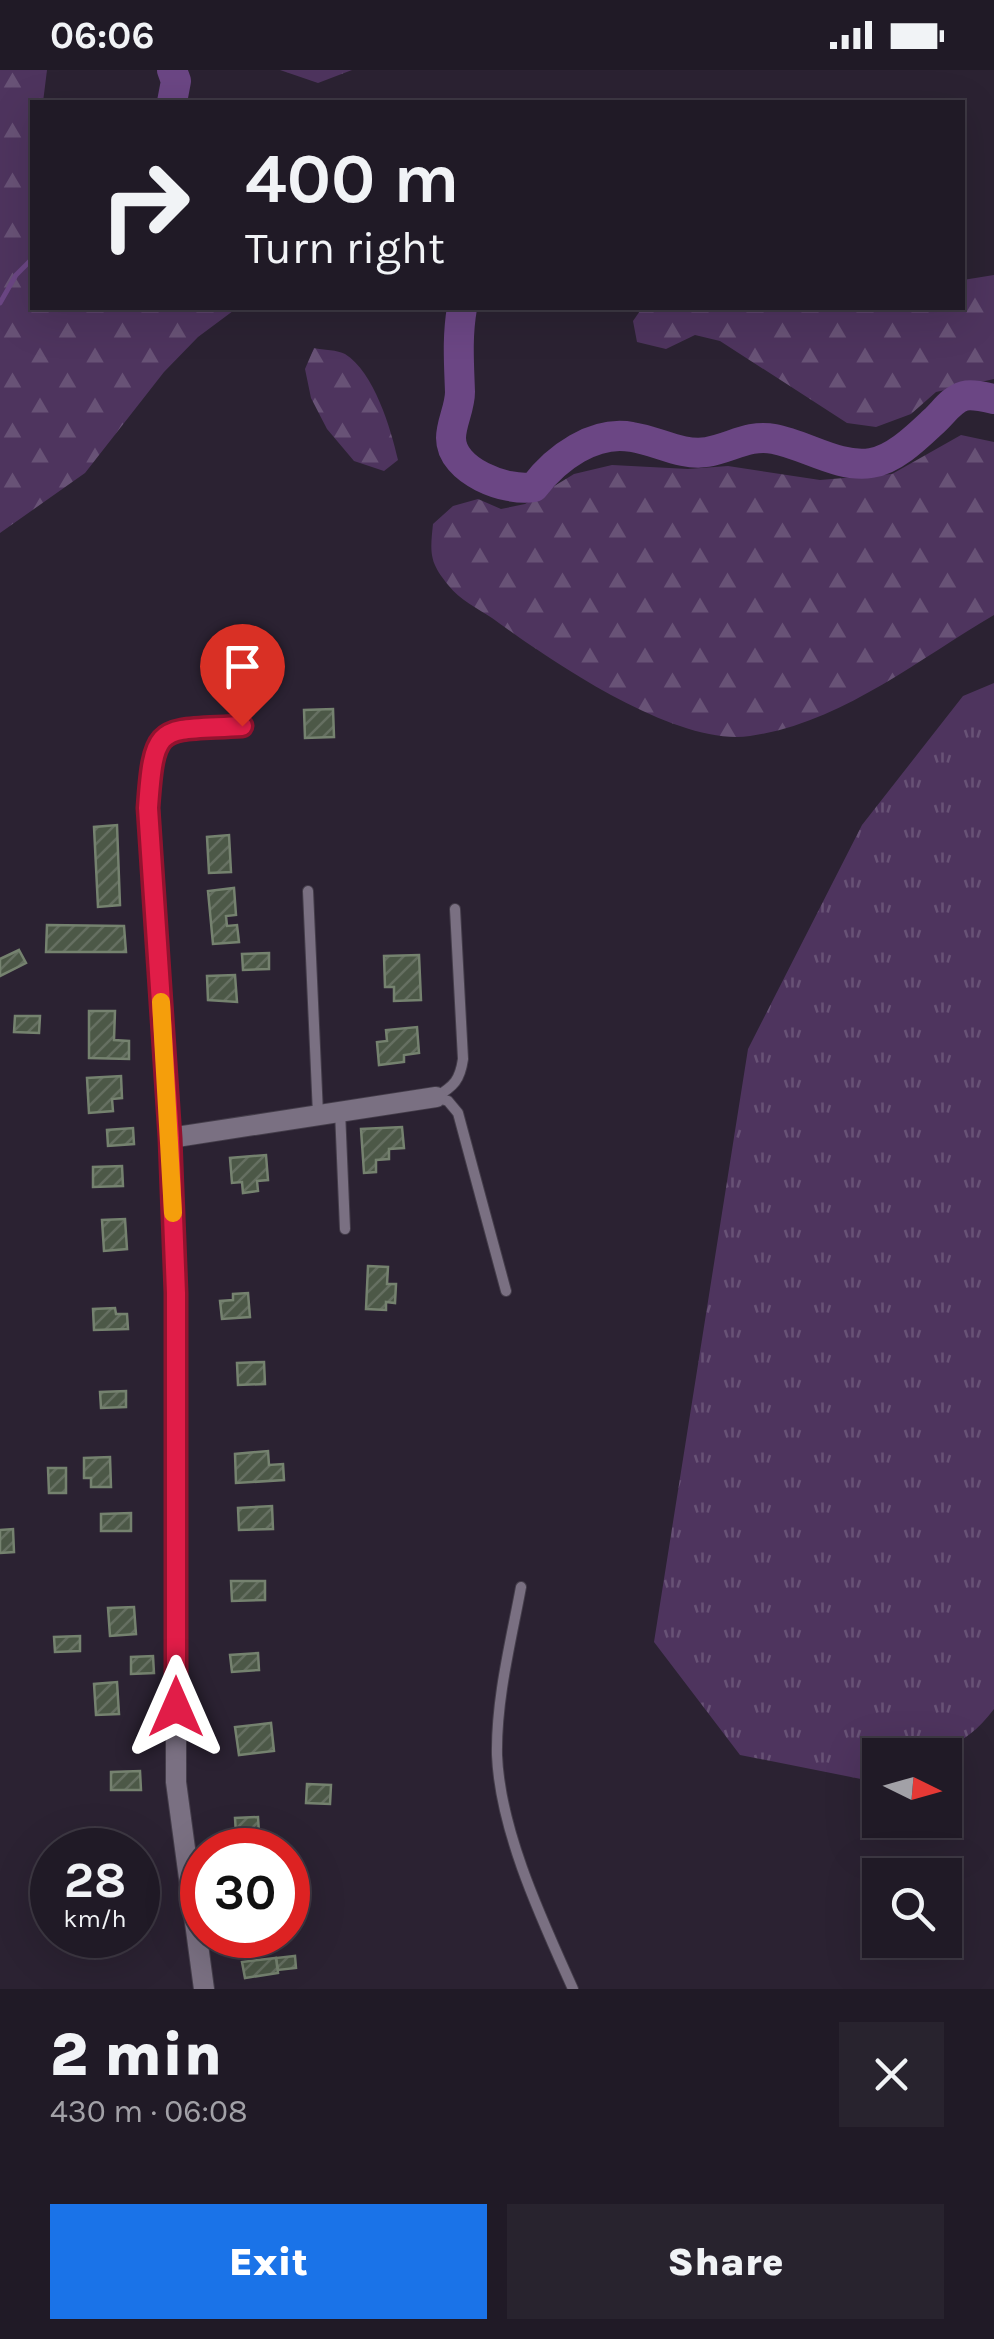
<!DOCTYPE html>
<meta charset="utf-8">
<style>
body{margin:0;font-family:Karla,sans-serif;background:#28232e;color:#f1f3f6;height:100vh;display:flex;flex-direction:column;font-size:38px;white-space:nowrap}
*{box-sizing:border-box;margin:0}
p{font-size:32px;color:#a2a1a7}
.icon{flex:none;width:55px;height:55px;fill:none;stroke:currentColor;stroke-width:2;stroke-linecap:round;stroke-linejoin:round}
.map{position:relative;height:1919px;overflow:hidden}
.details{display:flex;flex-direction:column;background:#201a26;flex:1}
.details>*{flex:none}
.top-card{position:absolute;left:30px;top:30px;width:935px;height:210px;border-radius:0px;box-shadow:0 10px 40px #0002,0 0 0 2px #3d3843;background:#201a26;color:#f1f3f6;overflow:hidden}
.needle{width:65px;rotate:95deg}
.buttons{position:absolute;left:862px;top:1668px;display:grid;gap:20px}
.buttons a{display:grid;place-items:center;width:100px;height:100px;border-radius:0px;background:#201a26;box-shadow:0 10px 40px #0002,0 0 0 2px #3d3843;font-size:50px}
.speed{position:absolute;left:30px;top:1758px;display:flex;gap:20px;font-size:50px;font-weight:700;text-align:center}
.speed>*{display:grid;place-content:center;width:130px;height:130px;border-radius:50%;background:#201a26;box-shadow:0 10px 40px #0002,0 0 0 2px #3d3843;line-height:1}
.speed small{font-size:25px;font-weight:400}
.speed .limit{border:15px solid #d22;background:#fff;color:#111}
.pin{position:absolute;display:grid;place-items:center;width:85px;height:85px;color:#fff;margin:-102px -42px;border-radius:50% 50% 50% 0;rotate:-45deg;box-shadow:0 0 10px #0007}
.pin .icon{rotate:45deg}
.me{position:absolute;width:110px;margin:-55px;rotate:0deg;stroke-linejoin:round;filter:drop-shadow(0 0 8px #0008)}
.turn{display:flex;align-items:center;gap:35px;height:210px;padding:0 50px;font-size:45px}
.turn .icon{width:130px;height:130px;stroke-width:2.5}
.turn b{display:block;font-size:70px;line-height:85px}
.round{display:grid;place-items:center;flex:none;width:105px;height:105px;border-radius:0px;background:#28232e}
.headline{display:flex;align-items:center;justify-content:space-between;height:170px;padding:0 50px}
h1{font-size:60px;font-weight:800;line-height:75px}
.action{display:flex;gap:20px;margin-top:auto;padding:20px 50px}
.action a{flex:1;height:115px;border-radius:0px;background:#1a73e8;color:#fff;font-size:40px;font-weight:800;line-height:115px;text-align:center}
.action a+a{background:#28232e;color:#f1f3f6}
.status{display:flex;justify-content:space-between;align-items:center;height:70px;padding:0 50px;background:#201a26;direction:ltr}
.status svg{height:28px;fill:currentColor}
.map>svg:first-child{display:block}
.grass{fill:url(#grass-tufts)}
.forest{fill:url(#forest-firs)}
.water{fill:url(#water-waves)}
.lines{fill:none;stroke-linecap:round;stroke-linejoin:round}
.stream{stroke:#6b4684;stroke-width:5}
.river{stroke:#6b4684;stroke-width:30}
.building{fill:url(#building-hatch);stroke:#75826f;stroke-width:2.5}
.service-casing{stroke:#443d4a;stroke-width:12}
.minor-casing{stroke:#443d4a;stroke-width:22}
.service{stroke:#7a7082;stroke-width:10}
.minor{stroke:#7a7082;stroke-width:20}
.route-casing{stroke:#92132f;stroke-width:25}
.route{stroke:#e11d48;stroke-width:18}
.slow{stroke:#f59e0b;stroke-width:18}
</style>
<div class="status"><b>06:06</b><svg viewBox="0 0 49 12"><path d="M0 12V9h3v3zM5 12V6h3v6zM10 12V3h3v9zM15 12V0h3v12zM26 1h20v11H26zM47 4h2v5h-2z"/></svg></div>
<div class="map">
<svg width="994" height="1919" viewBox="0 0 994 1919">
<defs>
<pattern id="grass-tufts" width="24" height="20" patternUnits="userSpaceOnUse" patternTransform="scale(2.5)"><rect width="24" height="20" fill="#4e345e"/><path d="M3 7l-1-3M5 7V3M7 7l1-3M15 17l-1-3M17 17v-4M19 17l1-3" fill="none" stroke="#685276"/></pattern>
<pattern id="forest-firs" width="22" height="20" patternUnits="userSpaceOnUse" patternTransform="scale(2.5)"><rect width="22" height="20" fill="#4e345e"/><path d="M5 1l3.5 6h-7zM16 11l3.5 6h-7z" fill="#685276"/></pattern>
<pattern id="water-waves" width="16" height="10" patternUnits="userSpaceOnUse" patternTransform="scale(2.5)"><rect width="16" height="10" fill="#6b4684"/><path d="M0 5q4-4 8 0t8 0" fill="none" stroke="#816196"/></pattern>
<pattern id="building-hatch" width="6" height="6" patternUnits="userSpaceOnUse" patternTransform="scale(2.5)"><rect width="6" height="6" fill="#4c5847"/><path d="M-1 1l2-2M0 6l6-6M5 7l2-2" fill="none" stroke="#667062"/></pattern>
</defs>
<rect width="100%" height="100%" fill="#2b2232"/>
<path class="grass" d="M994 613V1639C962 1682 930 1685 880 1685V1704L866 1710 740 1685 654 1572 748 979 862 755 963 626Z"/>
<g class="forest">
<path d="M0 0H47L43 32H32V238H237L198 267 164 302 85 403 0 463Z"/>
<path d="M280 0H352L318 13Z"/>
<path d="M994 205V309L936 322 911 344 876 357 847 353 720 271 695 265 666 279 637 272 633 251 642 238H962L963 210Z"/>
<path d="M314 278C323 280 338 280 345 284 374 302 391 359 398 390L384 401 354 391 327 359 311 328 305 299Z"/>
<path d="M961 365 994 372V545C917 590 841 653 750 666 676 677 551 591 492 548 478 539 459 529 449 516 429 492 430 483 433 454L453 436 478 429 501 439 525 434 574 404 612 395 688 399 728 396 820 410 892 404Z"/>
</g>
<g class="water">
<path d="M52 1796V1851C42 1834 25 1817 36 1797Z"/>
<path d="M66 1865H95L110 1880 105 1885 93 1883Z"/>
</g>
<g class="lines">
<path class="stream" d="M0 233 16 205 32 189"/>
<g class="river">
<path d="M172 32 176 11 172 0"/>
<path d="M462 238C457 267 459 293 460 322 460 338 451 353 451 368 451 401 506 422 534 417 556 388 594 360 632 367 658 371 681 386 707 382 731 378 749 364 774 369 806 375 838 398 871 393 894 390 918 366 934 351 944 342 951 330 964 326 972 324 985 327 994 329"/>
</g>
</g>
<g class="building">
<path d="M333 639 334 667 305 668 304 640Z"/>
<path d="M117 755 120 835 98 837 94 757Z"/>
<path d="M229 765 231 802 209 803 207 767Z"/>
<path d="M234 818 236 845 226 846 227 856 237 855 239 872 213 874 208 821Z"/>
<path d="M47 855 124 856 126 882H46Z"/>
<path d="M19 880 26 893 0 906V889Z"/>
<path d="M269 883V899L243 900 242 884Z"/>
<path d="M419 885 421 930 394 931V917H385L384 886Z"/>
<path d="M235 905 237 932 208 930 207 906Z"/>
<path d="M89 941H115L114 970 129 971V989L89 988Z"/>
<path d="M15 946H40L39 963 14 962Z"/>
<path d="M417 957 419 983 404 985V992L379 995 377 972 387 971 386 960Z"/>
<path d="M121 1006 122 1028 112 1029 113 1041 89 1043 87 1008Z"/>
<path d="M402 1057 404 1078 389 1079V1089L376 1090V1102L364 1103 361 1059Z"/>
<path d="M133 1058 134 1074 108 1076 107 1060Z"/>
<path d="M266 1085 268 1110 257 1111 258 1121 243 1123 242 1112 232 1113 230 1088Z"/>
<path d="M122 1096 123 1116 93 1117V1097Z"/>
<path d="M125 1149 127 1179 104 1181 102 1150Z"/>
<path d="M368 1196 388 1197 387 1214H396L395 1233 386 1232V1240L366 1239Z"/>
<path d="M248 1223 250 1247 222 1249 220 1231 233 1230V1224Z"/>
<path d="M115 1238 116 1244H127L128 1259 94 1260 93 1239Z"/>
<path d="M264 1292 265 1314 238 1315 237 1293Z"/>
<path d="M126 1321V1337L101 1338 100 1322Z"/>
<path d="M268 1381 269 1395 283 1394 284 1410 236 1413 235 1384Z"/>
<path d="M110 1387 111 1417H91V1408H84V1388Z"/>
<path d="M48 1398H66V1423H49Z"/>
<path d="M272 1436 273 1459 239 1460 238 1438Z"/>
<path d="M131 1443V1461H101V1444Z"/>
<path d="M13 1459 14 1482 0 1483V1460Z"/>
<path d="M231 1511H265V1530L232 1531Z"/>
<path d="M134 1537 136 1564 110 1566 108 1538Z"/>
<path d="M80 1566V1581L55 1582 54 1567Z"/>
<path d="M258 1583 259 1600 232 1602 230 1585Z"/>
<path d="M153 1586 154 1603 131 1604V1587Z"/>
<path d="M117 1612 119 1644 96 1645 94 1614Z"/>
<path d="M271 1653 274 1681 239 1685 235 1657Z"/>
<path d="M140 1701 141 1720H111V1702Z"/>
<path d="M307 1714 331 1715 330 1734 306 1733Z"/>
<path d="M258 1747 259 1763 236 1764 235 1748Z"/>
<path d="M150 1819 154 1844 138 1847V1821Z"/>
<path d="M295 1886 296 1898 278 1900 276 1888Z"/>
<path d="M276 1888 278 1903 245 1908 242 1892Z"/>
</g>
<g class="lines">
<defs>
<g id="service">
<path d="M149 738C153 650 159 660 242 656"/>
<path d="M308 821 318 1044"/>
<path d="M436 1027 448 1031 458 1043 506 1221"/>
<path d="M436 1027C454 1016 460 1010 463 989L455 839"/>
<path d="M340 1041 345 1159"/>
<path d="M521 1517C511 1571 496 1629 497 1685 500 1761 542 1850 573 1919"/>
</g>
<g id="minor">
<path d="M149 738 170 1068 176 1223V1712L204 1919"/>
<path d="M170 1068 436 1027"/>
</g>
</defs>
<use href="#service" class="service-casing"/>
<use href="#minor" class="minor-casing"/>
<use href="#service" class="service"/>
<use href="#minor" class="minor"/>
</g>
<g class="lines">
<defs>
<path id="route" d="M176 1637V1223L170 1068 148 738C154 650 159 661 242 656"/>
</defs>
<use href="#route" class="route-casing"/>
<use href="#route" class="route"/>
<path class="slow" d="M161 932 173 1143"/>
</g>
</svg>
<div class="buttons">
<a><svg class="needle" viewBox="-14 -14 28 28"><path d="M0-13l5 13h-10z" fill="#e53935"/><path d="M0 13l5-13h-10z" fill="#a2a1a7"/></svg></a>
<a><svg class="icon" aria-label="search" viewBox="0 0 24 24"><circle cx="10" cy="10" r="6"/><path d="M15 15l6 6"/></svg></a>
</div>
<div class="speed"><div>28<small>km/h</small></div><div class="limit">30</div></div>
<div class="pin" style="left:242px;top:656px;background:#d93025"><svg class="icon" aria-label="arrive" viewBox="0 0 24 24"><path d="M6 21V4h12l-3 4 3 4H6"/></svg></div>
<svg class="me" style="left:176px;top:1637px" viewBox="-20 -20 40 40"><path d="M0-17L14 15 0 8-14 15z" fill="#e11d48" stroke="#fff" stroke-width="4"/></svg>
<div class="top-card">
<div class="turn"><svg class="icon" aria-label="right" viewBox="0 0 24 24"><path d="M7 20v-9h11M14 6l5 5-5 5"/></svg><div><b>400 m</b>Turn right</div></div>
</div>
</div>
<section class="details">
<div class="headline"><div><h1>2 min</h1><p>430 m · 06:08</p></div><a class="round"><svg class="icon" aria-label="close" viewBox="0 0 24 24"><path d="M6 6l12 12M18 6L6 18"/></svg></a></div>
<div class="action"><a>Exit</a><a>Share</a></div>
</section>
